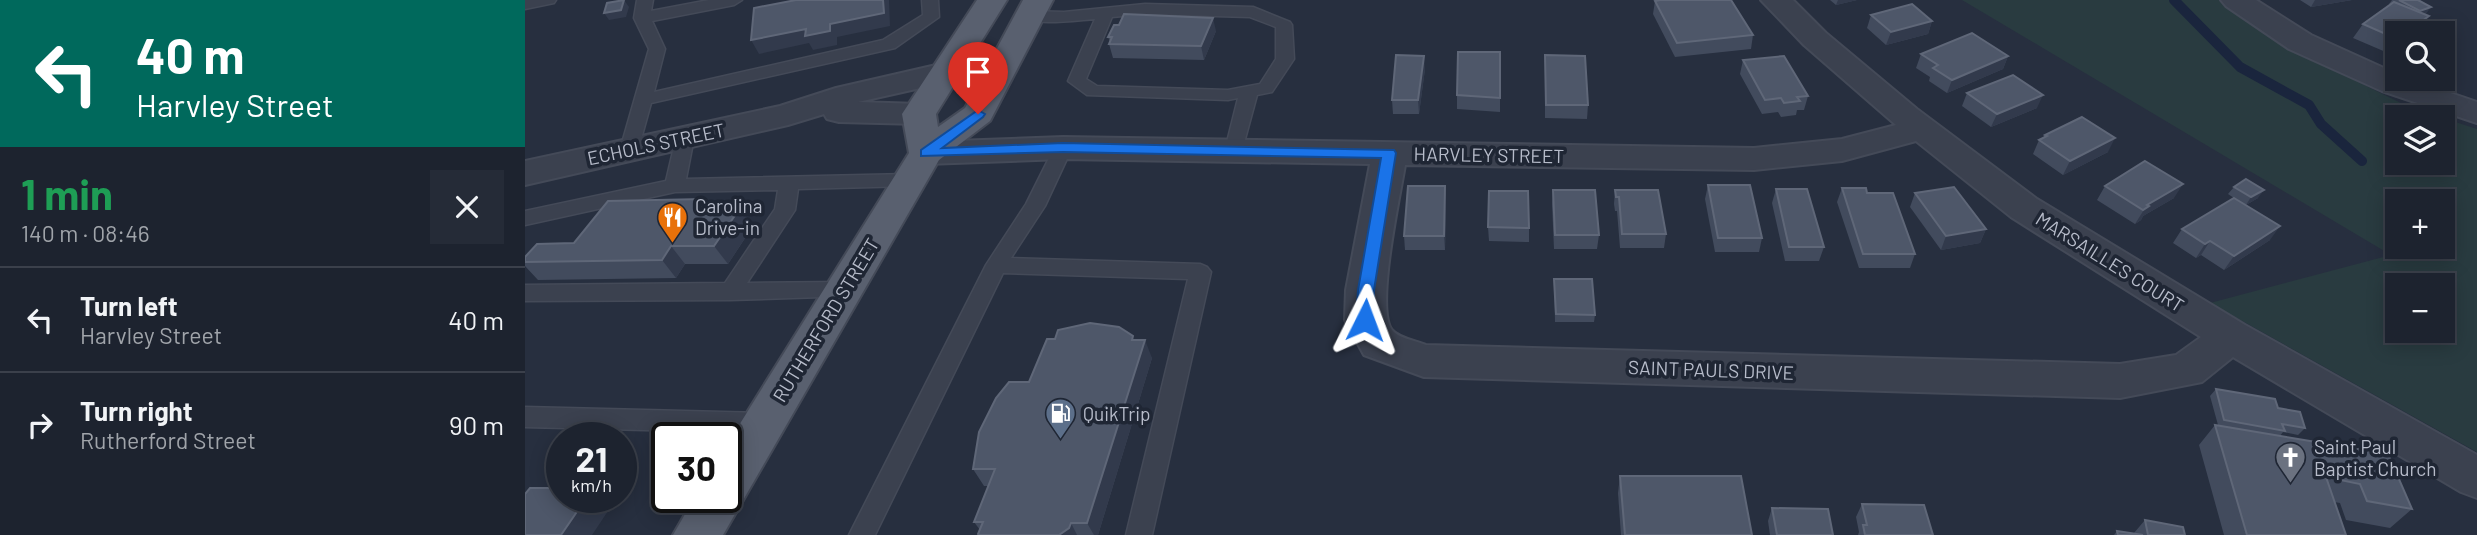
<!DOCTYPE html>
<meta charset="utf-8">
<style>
body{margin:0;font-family:Barlow,sans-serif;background:#252b37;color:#f1f3f6;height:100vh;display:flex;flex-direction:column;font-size:26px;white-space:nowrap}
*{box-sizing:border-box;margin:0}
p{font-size:23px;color:#a0a4aa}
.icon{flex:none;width:38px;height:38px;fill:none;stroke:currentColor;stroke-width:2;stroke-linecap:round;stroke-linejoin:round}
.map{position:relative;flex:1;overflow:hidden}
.panel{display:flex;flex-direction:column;background:#1d232f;width:525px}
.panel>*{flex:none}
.top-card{background:#00695c;color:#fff;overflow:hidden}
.buttons{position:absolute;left:1860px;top:21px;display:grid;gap:14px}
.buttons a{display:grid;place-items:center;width:70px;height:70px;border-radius:0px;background:#1d232f;box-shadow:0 4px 18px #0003,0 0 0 2px #3b404b;font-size:35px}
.speed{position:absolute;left:21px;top:422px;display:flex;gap:14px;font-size:35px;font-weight:700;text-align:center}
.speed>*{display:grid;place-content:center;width:91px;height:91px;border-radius:50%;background:#1d232f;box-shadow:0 4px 18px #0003,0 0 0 2px #3b404b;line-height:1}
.speed small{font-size:18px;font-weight:400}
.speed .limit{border:4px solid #111;border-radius:10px;background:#fff;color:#111}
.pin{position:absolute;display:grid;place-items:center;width:60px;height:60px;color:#fff;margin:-72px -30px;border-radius:50% 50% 50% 0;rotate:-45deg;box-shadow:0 0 7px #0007}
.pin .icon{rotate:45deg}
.me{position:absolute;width:77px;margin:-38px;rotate:3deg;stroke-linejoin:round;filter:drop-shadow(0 0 5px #0008)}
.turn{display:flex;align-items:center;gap:24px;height:147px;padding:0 21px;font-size:32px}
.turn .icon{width:91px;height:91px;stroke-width:2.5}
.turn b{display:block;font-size:49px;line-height:60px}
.round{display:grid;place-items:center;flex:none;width:74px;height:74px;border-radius:0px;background:#252b37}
.overview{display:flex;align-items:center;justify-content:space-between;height:119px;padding:0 21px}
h1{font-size:42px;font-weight:700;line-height:52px;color:#1e9e55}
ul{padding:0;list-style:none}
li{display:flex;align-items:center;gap:21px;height:105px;padding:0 21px;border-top:2px solid #3b404b}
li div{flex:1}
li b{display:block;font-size:26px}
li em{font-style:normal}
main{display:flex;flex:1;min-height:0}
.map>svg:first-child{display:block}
.green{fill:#293b40;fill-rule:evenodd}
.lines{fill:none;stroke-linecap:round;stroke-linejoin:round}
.stream{stroke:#1a253d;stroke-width:10}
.lane-casing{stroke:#444a58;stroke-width:3}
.street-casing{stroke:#444a58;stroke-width:4}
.primary-casing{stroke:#444a58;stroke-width:4}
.lane{fill:#3b414f;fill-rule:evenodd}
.street{fill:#3b414f;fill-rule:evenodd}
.primary{fill:#59606f;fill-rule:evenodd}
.wall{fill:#424b5d}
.shaded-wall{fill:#323a4c}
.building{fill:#4e5769;stroke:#5f6778;stroke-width:2}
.route{fill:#1a73e8;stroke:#114b97;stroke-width:2}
.labels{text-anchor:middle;stroke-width:7;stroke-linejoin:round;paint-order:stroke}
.street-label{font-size:19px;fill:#b7bcca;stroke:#1f2634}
.poi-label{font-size:19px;fill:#b7bcca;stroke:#1f2634;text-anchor:start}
</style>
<main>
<section class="panel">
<div class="top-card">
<div class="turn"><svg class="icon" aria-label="left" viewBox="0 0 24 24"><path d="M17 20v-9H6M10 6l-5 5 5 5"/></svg><div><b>40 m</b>Harvley Street</div></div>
</div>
<div class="overview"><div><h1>1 min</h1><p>140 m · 08:46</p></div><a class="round"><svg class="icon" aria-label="close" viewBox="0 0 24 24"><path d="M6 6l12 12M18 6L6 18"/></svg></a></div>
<ul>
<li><svg class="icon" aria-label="left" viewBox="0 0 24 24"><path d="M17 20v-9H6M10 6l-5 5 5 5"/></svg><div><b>Turn left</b><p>Harvley Street</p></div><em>40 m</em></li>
<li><svg class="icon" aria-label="right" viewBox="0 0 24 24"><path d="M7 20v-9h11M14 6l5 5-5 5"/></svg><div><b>Turn right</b><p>Rutherford Street</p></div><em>90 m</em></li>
</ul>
</section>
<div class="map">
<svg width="1952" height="535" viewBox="0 0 1952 535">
<rect width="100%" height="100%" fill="#272f3f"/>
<path class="green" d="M1437 0H1696L1760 46 1880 105 1916 117H1872V163H1918V118L1952 129V452L1685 303 1866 255ZM1872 201H1918V247H1872ZM1872 285H1918V331H1872Z"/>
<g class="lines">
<path class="stream" d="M1649 0 1715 67 1784 105 1796 124 1837 161"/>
<defs>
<g id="lane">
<path d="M0 0H31L29 3 0 9Z"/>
<path d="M112 0H128L126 11 184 0H217L209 5 127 21 140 49 129 92 358 40 398 15 397 0H413L414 17 370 48 126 103 113 150 111 154H97L95 150 124 49 109 18Z"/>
<path d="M620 4 728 7 765 22 767 25 769 59 747 92 732 95 716 154H702L700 150 713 98 703 100 562 95 543 81 570 19C553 20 508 27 496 16L504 11 539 12ZM620 14 725 17 751 27V59L735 84 703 90 572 86 561 79 587 17Z"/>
<path d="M160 132 169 138 161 179 385 174 392 175 395 180 392 185 385 186 273 189 270 210 222 283 320 282 328 284 331 290 328 296 205 300 0 301V285L200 283 250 209 253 190 150 192 0 225V211L141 181 151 138Z"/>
<path d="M538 142 547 148 520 206 486 258 675 264 682 267 686 272 627 535H601L663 279 478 273 350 535H324L461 265 501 204 529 148Z"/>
<path d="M0 407 240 413 248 416 252 423 248 430 240 433 0 427Z"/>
</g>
<g id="street">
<path d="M1236 0H1268L1301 33 1392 109 1512 199 1720 325 1952 455V498L1936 492 1708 357 1677 382 1595 398 899 377 839 355 820 320 821 290 845 164 538 159 401 164 389 161 384 153 389 145 401 142 538 137 1229 148 1317 139 1371 125 1279 45ZM1391 141 1486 217 1676 337 1651 355 1595 364 901 345C891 341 873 338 867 330 850 309 875 196 880 165L1229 170 1317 161Z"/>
<path d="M1696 0H1731L1786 35 1872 74V79H1884L1952 102V123L1857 91 1764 49 1701 6Z"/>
<path d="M420 63 431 66 436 73 431 80 333 102 394 104 406 107 411 114 406 121 394 124 314 122 302 119 299 114 263 125 0 185V161L255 106 311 88Z"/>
</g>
<path id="primary" d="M452 0H482L411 114 413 127 440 108 498 0H528L465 121 414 160 198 535H148L170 497H201V446L384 153 377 114Z"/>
</defs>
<use href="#lane" class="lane-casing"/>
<use href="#street" class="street-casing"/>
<use href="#primary" class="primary-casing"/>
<use href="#lane" class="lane"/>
<use href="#street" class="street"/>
<use href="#primary" class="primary"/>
</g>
<g class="wall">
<path d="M1305 0H1332L1311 5Z"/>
<path d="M1775 0H1827L1786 7Z"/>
<path d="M1867 0H1893L1901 14 1899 15 1904 16 1894 30 1863 53 1828 38 1838 24 1865 5 1864 4Z"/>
<path d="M1130 1 1228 35 1226 49 1150 57 1128 14Z"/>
<path d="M1346 15 1407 21 1403 34 1361 45 1342 28Z"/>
<path d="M691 31 679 60 588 58 584 44 585 42 583 37Z"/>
<path d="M975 52V112L932 109V95Z"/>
<path d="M1396 54 1483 56 1478 69 1422 93 1404 81 1405 77 1391 68Z"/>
<path d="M1020 55 1063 105 1062 119 1020 118Z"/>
<path d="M1218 60 1283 96 1279 110H1272L1271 115 1256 117 1253 112 1237 114 1215 74Z"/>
<path d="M900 69 894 114H868L867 100Z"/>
<path d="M1442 93 1512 108 1466 127 1437 106Z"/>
<path d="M1520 135 1583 152 1538 175 1508 154 1514 140 1518 138Z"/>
<path d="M1183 185 1237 238 1234 252H1190L1180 199Z"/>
<path d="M920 186 921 200 920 250H880L879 236Z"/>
<path d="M1580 186 1649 198 1618 216 1616 220 1610 224 1572 200Z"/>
<path d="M1709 187 1733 198 1721 205 1745 240 1699 270 1676 255 1671 258 1648 243 1657 229 1709 198 1703 194Z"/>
<path d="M1317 188 1342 193 1390 254 1385 268H1334L1312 202Z"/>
<path d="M1251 189 1299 247 1294 261H1260L1247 203Z"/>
<path d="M1028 190 1074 235 1072 249H1029L1027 204Z"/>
<path d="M1090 190 1141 234 1139 248H1095L1092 211H1090L1089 204Z"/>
<path d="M1390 193 1461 229 1455 243 1416 250 1385 207Z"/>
<path d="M185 209 228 226 203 264H160L151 278 13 280 0 266V262L49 243Z"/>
<path d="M963 227 1004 228V242L964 241Z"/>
<path d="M1029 279 1070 315 1069 322H1030Z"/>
<path d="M530 339 609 340 627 358 573 535H454L455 530 449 522 463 486H459L448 469 504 382Z"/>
<path d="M1691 389 1753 408 1780 428 1773 435 1758 432 1755 436 1887 509 1865 528 1821 520 1815 503 1809 502 1821 535H1699L1674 445 1690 425H1693L1685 396Z"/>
<path d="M1095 476 1227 535H1096L1093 493Z"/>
<path d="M1337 504 1408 535H1333L1334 532 1331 517Z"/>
<path d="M1247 508 1308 535H1245L1243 521Z"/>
<path d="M1620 520 1660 535H1589L1592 531 1609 533Z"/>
</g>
<g class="shaded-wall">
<path d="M99 0 104 7 101 17 84 20 79 13Z"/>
<path d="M358 0H364L365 26 312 37V45L288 50 284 43 234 54 226 40Z"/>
<path d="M1313 0H1332L1311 5Z"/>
<path d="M1790 0H1827L1786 7Z"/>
<path d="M1906 7 1901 14 1889 18 1895 11Z"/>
<path d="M1904 16 1894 30 1889 33H1880Z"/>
<path d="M688 18 691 31 679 60 676 46Z"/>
<path d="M1407 21 1403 34 1361 45 1366 32Z"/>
<path d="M1872 39V45L1863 53Z"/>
<path d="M899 56 900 69 894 114 893 100Z"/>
<path d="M1483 56 1478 69 1422 93 1427 80Z"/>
<path d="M1518 95 1512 108 1466 127 1472 114Z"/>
<path d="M1590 138 1583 152 1538 175 1545 161Z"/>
<path d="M1658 184 1649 198 1618 216 1616 220 1610 224 1622 205Z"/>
<path d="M920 186 921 200 920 250 919 236Z"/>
<path d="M1739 190 1733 198 1721 205 1726 197Z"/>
<path d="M178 199 191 217 170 209Z"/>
<path d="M215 208 228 226 203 264 189 246Z"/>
<path d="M1755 226 1745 240 1699 270 1709 256Z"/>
<path d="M1461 229 1455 243 1416 250 1421 236Z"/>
<path d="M1685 241 1676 255 1671 258 1680 244Z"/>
<path d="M146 246 160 264 151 278 137 260Z"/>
<path d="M620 340 627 358 573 535H569L562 523Z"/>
<path d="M62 497H78L87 505 67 535H36Z"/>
<path d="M546 523 552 535H534Z"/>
</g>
<g class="building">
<path d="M99 0 96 10 79 13 82 3Z"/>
<path d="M271 0H358L359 13 305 24V31L280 36 281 29 226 40 229 8Z"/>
<path d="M1135 0H1206L1228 35 1152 43 1130 1Z"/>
<path d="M1874 0H1893L1906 7 1895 11Z"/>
<path d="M1869 2 1904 16 1880 33H1872V39L1838 24Z"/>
<path d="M1387 4 1407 21 1366 32 1346 15Z"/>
<path d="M599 14 688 18 676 46 584 44 587 37H583L589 25H594Z"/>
<path d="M1447 33 1483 56 1427 80 1408 68 1413 65 1396 54Z"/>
<path d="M933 52H975V98L932 95Z"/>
<path d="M871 55 899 56 893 100H867Z"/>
<path d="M1020 55 1060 56 1063 105H1021Z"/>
<path d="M1259 56 1283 96 1272 97 1275 101 1259 103 1256 98 1240 100 1218 60Z"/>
<path d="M1488 75 1518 95 1472 114 1442 93Z"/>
<path d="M1557 117 1590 138 1545 161 1514 140 1522 136 1520 135Z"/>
<path d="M1620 161 1658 184 1622 205 1624 206 1618 210 1580 186Z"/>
<path d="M1721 179 1739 190 1726 197 1709 187Z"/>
<path d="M1183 185H1225L1237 238H1193Z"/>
<path d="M883 186H920L919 236H879Z"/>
<path d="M1429 187 1461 229 1421 236 1390 193Z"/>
<path d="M1317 188H1341L1342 193H1368L1390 254H1338Z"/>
<path d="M1251 189H1282L1299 247H1264Z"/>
<path d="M1028 190H1070L1074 235H1030Z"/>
<path d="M1090 190H1133L1141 234H1097L1094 197H1091Z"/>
<path d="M964 191H1003L1004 228 963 227Z"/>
<path d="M1709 198 1755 226 1709 256 1685 241 1680 244 1657 229Z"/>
<path d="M178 199 170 209 215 208 189 246H146L137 260 0 262V257L12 244 49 243 83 201Z"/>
<path d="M1029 279H1067L1070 315 1031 314Z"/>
<path d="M565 323 594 327 608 336 607 340H620L562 523H546L544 528 534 535H454L453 534 458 522H449L470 469H448L454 432 471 398 484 382H504L522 339H530L533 330Z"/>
<path d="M1691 389 1750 399 1753 408 1775 412 1780 428 1757 424 1760 431 1699 420Z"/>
<path d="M1690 425 1863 454 1887 509 1842 501 1835 484 1801 477 1821 535H1722Z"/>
<path d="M1095 476H1216L1227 535H1100Z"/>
<path d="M5 488H37V497H62L36 535H0V494Z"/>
<path d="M1337 504 1399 505 1408 535H1340L1338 525H1342Z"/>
<path d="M1247 508 1303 509 1308 535H1252Z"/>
<path d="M1620 520 1658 527 1660 535H1623Z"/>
<path d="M1592 531 1618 535H1593Z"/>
</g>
<path class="route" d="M453 110 460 114 458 117 417 148 538 143 869 150 871 153 849 290 848 320 840 327 831 320 833 290 856 158 538 152 396 156V150Z"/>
<defs>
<symbol id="restaurant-pin" viewBox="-11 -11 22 30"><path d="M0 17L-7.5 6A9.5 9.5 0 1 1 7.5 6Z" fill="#e8710a" stroke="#1f2634"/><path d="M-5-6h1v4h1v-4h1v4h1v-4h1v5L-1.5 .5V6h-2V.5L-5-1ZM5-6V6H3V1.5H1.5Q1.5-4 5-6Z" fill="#fff"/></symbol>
<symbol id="fuel-pin" viewBox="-11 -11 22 30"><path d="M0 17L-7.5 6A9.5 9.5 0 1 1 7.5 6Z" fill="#5c6f8a" stroke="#1f2634"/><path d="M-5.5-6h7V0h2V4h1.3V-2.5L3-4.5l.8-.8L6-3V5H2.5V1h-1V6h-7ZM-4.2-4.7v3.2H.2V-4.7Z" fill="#fff"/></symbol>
<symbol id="church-pin" viewBox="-11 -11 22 30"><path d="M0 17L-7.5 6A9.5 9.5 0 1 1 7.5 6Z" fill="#6b7280" stroke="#1f2634"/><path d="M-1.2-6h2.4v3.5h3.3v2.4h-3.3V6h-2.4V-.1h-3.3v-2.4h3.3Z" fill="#fff"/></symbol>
</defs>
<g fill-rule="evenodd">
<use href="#restaurant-pin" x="130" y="200" width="35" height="47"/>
<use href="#fuel-pin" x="518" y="396" width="35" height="47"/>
<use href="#church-pin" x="1748" y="440" width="35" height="47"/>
</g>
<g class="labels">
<g class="street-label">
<text transform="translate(131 144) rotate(-12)" y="7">ECHOLS STREET</text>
<text transform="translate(964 155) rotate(1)" y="7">HARVLEY STREET</text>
<text transform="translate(1585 262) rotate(32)" y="7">MARSAILLES COURT</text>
<text transform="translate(301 320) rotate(-59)" y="7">RUTHERFORD STREET</text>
<text transform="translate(1186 370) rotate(2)" y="7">SAINT PAULS DRIVE</text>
</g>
<g class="poi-label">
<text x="170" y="213">Carolina<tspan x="170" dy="22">Drive-in</tspan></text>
<text x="558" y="421">QuikTrip</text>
<text x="1789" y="454">Saint Paul<tspan x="1789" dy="22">Baptist Church</tspan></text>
</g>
</g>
</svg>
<div class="buttons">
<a><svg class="icon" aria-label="search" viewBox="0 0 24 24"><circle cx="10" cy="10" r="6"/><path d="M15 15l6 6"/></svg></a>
<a><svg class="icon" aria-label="layers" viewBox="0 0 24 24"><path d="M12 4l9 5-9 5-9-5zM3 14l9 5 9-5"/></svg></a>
<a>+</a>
<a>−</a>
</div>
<div class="speed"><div>21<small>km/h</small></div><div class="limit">30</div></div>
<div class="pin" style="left:453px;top:114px;background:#d93025"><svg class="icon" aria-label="arrive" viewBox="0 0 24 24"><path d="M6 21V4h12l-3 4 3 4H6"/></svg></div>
<svg class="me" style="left:840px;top:320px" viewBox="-20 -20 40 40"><path d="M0-17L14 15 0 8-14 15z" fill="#1a73e8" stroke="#fff" stroke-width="4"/></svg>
</div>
</main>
